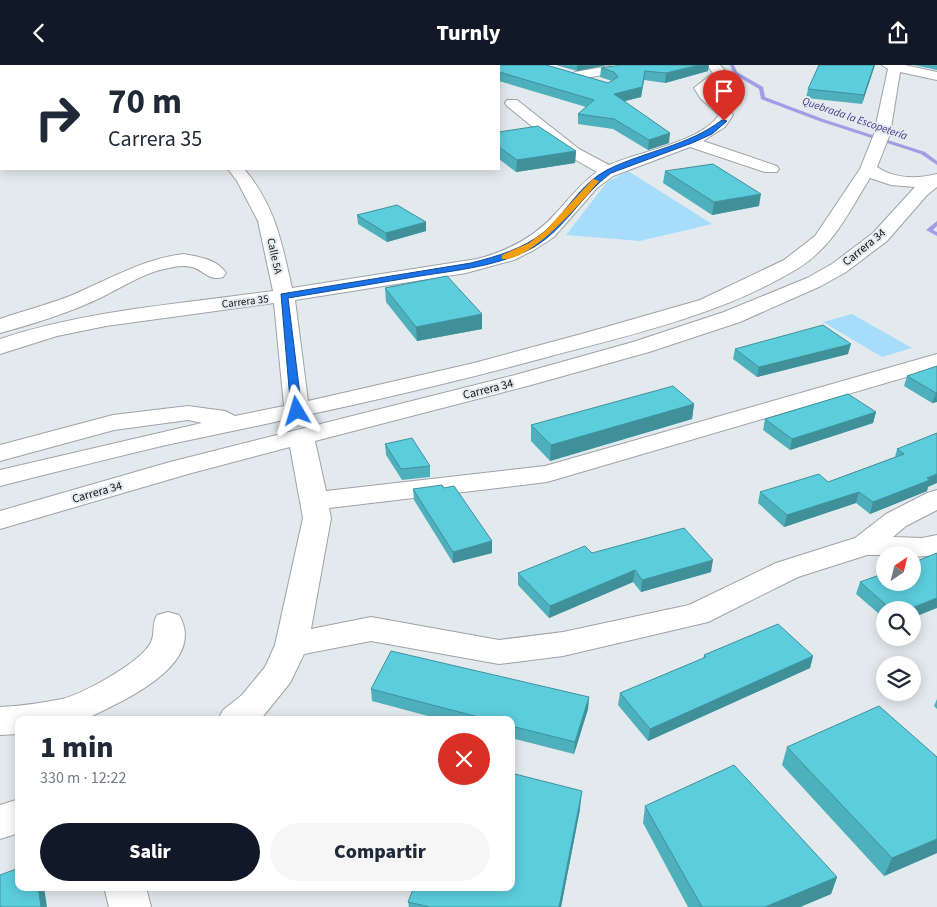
<!DOCTYPE html>
<html lang="es">
<meta charset="utf-8">
<style>
body{margin:0;font-family:"Source Sans 3",sans-serif;background:#f6f6f7;color:#1f2937;height:100vh;display:flex;flex-direction:column;font-size:19px;white-space:nowrap}
*{box-sizing:border-box;margin:0}
p{font-size:16px;color:#747a83}
.icon{flex:none;width:28px;height:28px;fill:none;stroke:currentColor;stroke-width:2;stroke-linecap:round;stroke-linejoin:round}
.map{position:relative;flex:1;overflow:hidden}
.details{position:absolute;left:15px;top:651px;width:500px;height:175px;display:flex;flex-direction:column;background:#fff;border-radius:10px;box-shadow:0 2px 12px #0003}
.details>*{flex:none}
.guide{position:absolute;left:0px;top:0px;width:500px;height:105px;box-shadow:0 2px 12px #0003;background:#fff;color:#1f2937;overflow:hidden}
.needle{width:32px;rotate:35deg}
.buttons{position:absolute;left:876px;top:481px;display:grid;gap:10px}
.buttons a{display:grid;place-items:center;width:45px;height:45px;border-radius:50%;background:#fff;box-shadow:0 2px 12px #0003;font-size:25px}
.pin{position:absolute;display:grid;place-items:center;width:42px;height:42px;color:#fff;margin:-51px -21px;border-radius:50% 50% 50% 0;rotate:-45deg;box-shadow:0 0 5px #0007}
.pin .icon{rotate:45deg}
.me{position:absolute;width:55px;margin:-28px;rotate:353deg;stroke-linejoin:round;filter:drop-shadow(0 0 4px #0008)}
.turn{display:flex;align-items:center;gap:18px;height:105px;padding:0 25px;font-size:22px}
.turn .icon{width:65px;height:65px;stroke-width:2.5}
.turn b{display:block;font-size:35px;line-height:42px}
.round{display:grid;place-items:center;flex:none;width:52px;height:52px;border-radius:26px;background:#f6f6f7}
.overview{display:flex;align-items:center;justify-content:space-between;height:85px;padding:0 25px}
h1{font-size:30px;font-weight:800;line-height:38px}
.action{display:flex;gap:10px;margin-top:auto;padding:10px 25px}
.action a{flex:1;height:58px;border-radius:30px;background:#111827;color:#fff;font-size:20px;font-weight:800;line-height:58px;text-align:center}
.action a+a{background:#f6f6f7;color:#1f2937}
header{display:flex;justify-content:space-between;align-items:center;height:65px;padding:0 25px;background:#111827;color:#fff;font-size:22px;font-weight:800}
.map>svg:first-child{display:block}
.green{fill:#a7ddfb}
.lines{fill:none;stroke-linecap:round;stroke-linejoin:round}
.stream{fill:#a29de5;fill-rule:evenodd}
.minor-casing{stroke:#9ca2a6;stroke-width:2}
.minor{fill:#fff;fill-rule:evenodd}
.wall{fill:#4fb0bd}
.shaded-wall{fill:#40909a}
.building{fill:#5ccddc;stroke:#40909a}
.route{fill:#1a73e8;stroke:#114b97}
.slow{fill:#f59e0b}
.labels{text-anchor:middle;stroke-width:4;stroke-linejoin:round;paint-order:stroke}
.far-water-label{font-size:11px;font-style:italic;fill:#453589;stroke:#e3eaee}
.far-street-label{font-size:11px;fill:#101214;stroke:#e3eaee}
.street-label{font-size:12px;fill:#101214;stroke:#e3eaee}
</style>
<header><svg class="icon" aria-label="back" viewBox="0 0 24 24"><path d="M15 5l-7 7 7 7"/></svg>Turnly<svg class="icon" aria-label="share" viewBox="0 0 24 24"><path d="M12 15V3M7 8l5-5 5 5M5 13v7h14v-7"/></svg></header>
<div class="map">
<svg width="937" height="842" viewBox="0 0 937 842">
<rect width="100%" height="100%" fill="#e3eaee"/>
<g class="green">
<path d="M628 106 712 159 640 176 566 170 607 117Z"/>
<path d="M852 249 912 283 882 292 823 257Z"/>
</g>
<g class="lines">
<g class="stream">
<path d="M730 0H734L737 7 763 22 765 32 823 54 925 87 937 96V100L921 89 819 56 761 34 759 24 734 9Z"/>
<path d="M937 156V161L933 165 937 167V171L926 165Z"/>
</g>
<defs>
<g id="minor">
<path d="M145 0H158V1H146Z"/>
<path d="M615 0H642L636 4 575 15 568 11 575 7Z"/>
<path d="M707 0H720L727 8 708 24 733 50 725 62 703 76 777 101 779 104 777 107H765L690 82 613 111 597 123 554 172 534 185 514 195 466 208 295 235 308 336 474 298 585 268 700 235 784 195 815 171 860 104 874 69 888 4 882 0H905L937 7V15L900 7 890 69 877 102C895 114 917 114 937 109V122L927 130 887 176 846 207 821 221 740 257 649 287 531 320 315 376 326 426 545 401 937 289V303L547 417 329 443 331 453 311 564 371 552 499 575 563 567 689 540 776 498 855 473 886 449 927 428 937 425V445L906 461 893 472 922 473 937 470V490L912 492V490H867L798 512 708 557 563 591 499 599 371 576 304 589 290 618 260 655H218L223 645 242 630 265 602 275 580 303 453 290 382 188 409 0 464V446L170 397 515 310 633 277 724 247 807 213 832 199 873 168 915 122 891 120 870 113C848 148 834 181 797 204 722 249 634 269 551 291 424 326 295 353 166 380 111 393 55 407 0 421V405L202 358 188 355 114 365 0 396V380L113 350 188 341 225 346 235 351 284 341 274 238 106 261 57 271 0 289V274C88 245 181 239 273 226L258 156 237 116 228 104H244C275 140 282 178 292 223L477 194C508 186 535 172 556 148 569 134 581 118 597 107L567 90 507 41 505 38 507 35H517L579 84 609 100C638 87 701 77 719 50L701 34 694 23 713 8Z"/>
<path d="M0 73 1 74V84L0 83Z"/>
<path d="M184 189C199 192 217 194 226 208L223 212C210 216 206 208 195 203 187 200 177 201 169 203 144 207 121 223 98 234 68 248 33 259 0 268V254C23 246 47 240 70 231 108 215 142 194 184 189Z"/>
<path d="M168 547 179 550C208 599 123 636 90 652L91 655H19V669L0 670V642C20 641 42 638 62 634 83 629 139 598 150 579 156 569 151 560 157 550Z"/>
<path d="M19 734V768L0 774V740Z"/>
<path d="M104 822H146L151 842H109Z"/>
</g>
</defs>
<use href="#minor" class="minor-casing"/>
<use href="#minor" class="minor"/>
</g>
<g class="wall">
<path d="M447 0H546L608 18 612 16 600 12 601 3 708 6 665 18 644 15 641 32 624 36 669 78 648 85 613 64 578 59V49L586 42 499 16V1H451Z"/>
<path d="M556 0H607L577 6Z"/>
<path d="M819 0H875L862 39 806 33 808 24Z"/>
<path d="M914 0H937V5Z"/>
<path d="M499 67 576 86 575 98 516 107 499 94Z"/>
<path d="M665 106 759 141 712 150 663 118Z"/>
<path d="M357 150 426 166 387 177 358 159Z"/>
<path d="M385 223 482 264 417 276 386 237Z"/>
<path d="M735 284 848 289 757 312 733 294Z"/>
<path d="M937 301V337L932 338 904 321 907 311Z"/>
<path d="M694 339 692 354 550 396 531 376V360Z"/>
<path d="M876 347 873 358 790 385 763 365 765 354Z"/>
<path d="M937 368 927 426 870 449 856 438 784 462 758 438 760 427 828 417 895 392 897 384Z"/>
<path d="M385 379 430 401V412L402 415 386 390Z"/>
<path d="M444 423 492 476V488L453 498 414 435 413 424Z"/>
<path d="M592 488 711 507 641 527 633 517 549 553 518 520V508Z"/>
<path d="M860 517 912 545H885V554L856 529Z"/>
<path d="M704 590 813 591 810 603 648 676 618 640 620 628 703 594Z"/>
<path d="M371 624 589 632 588 644 574 689 511 673V655H443L372 636Z"/>
<path d="M937 634V644L934 641Z"/>
<path d="M787 682 937 692V788L884 811 782 700Z"/>
<path d="M645 741 837 812 831 829 800 842H688L643 758Z"/>
<path d="M580 744 561 842H409L408 837Z"/>
</g>
<g class="shaded-wall">
<path d="M577 0H607L577 6Z"/>
<path d="M699 0H709L708 6 665 18 666 8Z"/>
<path d="M874 0H875L862 39 864 30Z"/>
<path d="M645 6 644 15 641 32 614 39V29Z"/>
<path d="M0 39H1V50L0 51Z"/>
<path d="M670 68 669 78 648 85 649 75Z"/>
<path d="M576 86 575 98 516 107 517 95Z"/>
<path d="M761 129 759 141 712 150 714 137Z"/>
<path d="M426 157V166L387 177 386 168Z"/>
<path d="M482 249V264L417 276 416 262Z"/>
<path d="M851 279 848 289 757 312 759 302Z"/>
<path d="M937 327V337L932 338 936 328Z"/>
<path d="M694 339 692 354 550 396 551 380Z"/>
<path d="M876 347 873 358 790 385 792 374Z"/>
<path d="M937 409V418L928 422 927 426 870 449 873 437Z"/>
<path d="M859 427 856 438 784 462 787 450Z"/>
<path d="M492 476V488L453 498V487Z"/>
<path d="M713 495 711 507 641 527 642 515Z"/>
<path d="M635 505 633 517 549 553 550 541Z"/>
<path d="M937 533V543L912 553V545H906Z"/>
<path d="M813 591 810 603 648 676 650 664Z"/>
<path d="M589 632 588 644 574 689 575 677Z"/>
<path d="M582 726 580 744 561 842H559Z"/>
<path d="M937 774V788L884 811 892 793Z"/>
<path d="M837 812 831 829 800 842H765Z"/>
<path d="M38 822H44L47 842H41Z"/>
</g>
<g class="building">
<path d="M476 0H546L608 18 618 12 614 7 601 3 621 0H699L666 8 645 6 642 22 614 29 670 68 649 75 614 54 578 49 594 35 499 7V1H481Z"/>
<path d="M819 0H874L864 30 808 24Z"/>
<rect x="0" y="22" width="1" height="17"/>
<path d="M538 61 576 86 517 95 499 82V67Z"/>
<path d="M713 99 761 129 714 137 665 106Z"/>
<path d="M397 140 426 157 386 168 357 150Z"/>
<path d="M447 211 482 249 416 262 385 223Z"/>
<path d="M823 260 851 279 759 302 735 284Z"/>
<path d="M937 301V327L936 328 907 311Z"/>
<path d="M673 321 694 339 551 380 531 360Z"/>
<path d="M848 329 876 347 792 374 765 354Z"/>
<path d="M937 368V409L927 413 930 415 873 437 859 427 787 450 760 427 819 409 828 417 904 389 897 384Z"/>
<path d="M412 373 430 401 401 404 385 379Z"/>
<path d="M442 420 444 423 454 421 492 476 453 487 413 424Z"/>
<path d="M684 463 713 495 642 515 635 505 550 541 518 508 585 481 592 488Z"/>
<path d="M937 488V533L906 545H892L860 517 885 508V518H912V498Z"/>
<path d="M778 559 813 591 650 664 620 628 706 592 704 590Z"/>
<path d="M391 586 589 632 575 677 511 661V655H490L371 624Z"/>
<path d="M879 641 937 692V774L892 793 787 682Z"/>
<path d="M734 700 837 812 765 842H702L645 741Z"/>
<path d="M511 708 582 726 559 842H430L408 837 414 822H511Z"/>
<path d="M19 803V822H38L41 842H0V810Z"/>
</g>
<path class="route" d="M722 55 727 56 712 69 692 78 611 108C582 129 565 164 534 182 500 201 458 205 420 211 376 218 332 226 288 233L302 346 297 349 291 346 281 229 471 198C498 191 523 184 544 167 566 148 581 118 607 105 645 86 688 81 722 55Z"/>
<path class="slow" d="M593 114 599 116C582 137 530 197 502 194V190L529 178 545 166Z"/>
<g class="labels">
<g class="far-water-label">
<text transform="translate(855 53) rotate(19)" y="4">Quebrada la Escopetería</text>
</g>
<g class="far-street-label">
<text transform="translate(275 191) rotate(78)" y="4">Calle 5A</text>
<text transform="translate(245 236) rotate(-7)" y="4">Carrera 35</text>
</g>
<g class="street-label">
<text transform="translate(864 182) rotate(-39)" y="4">Carrera 34</text>
<text transform="translate(488 324) rotate(-14)" y="4">Carrera 34</text>
<text transform="translate(97 427) rotate(-16)" y="4">Carrera 34</text>
</g>
</g>
</svg>
<div class="buttons">
<a><svg class="needle" viewBox="-14 -14 28 28"><path d="M0-13l5 13h-10z" fill="#e53935"/><path d="M0 13l5-13h-10z" fill="#747a83"/></svg></a>
<a><svg class="icon" aria-label="search" viewBox="0 0 24 24"><circle cx="10" cy="10" r="6"/><path d="M15 15l6 6"/></svg></a>
<a><svg class="icon" aria-label="layers" viewBox="0 0 24 24"><path d="M12 4l9 5-9 5-9-5zM3 14l9 5 9-5"/></svg></a>
</div>
<div class="pin" style="left:724px;top:56px;background:#d93025"><svg class="icon" aria-label="arrive" viewBox="0 0 24 24"><path d="M6 21V4h12l-3 4 3 4H6"/></svg></div>
<svg class="me" style="left:297px;top:346px" viewBox="-20 -20 40 40"><path d="M0-17L14 15 0 8-14 15z" fill="#1a73e8" stroke="#fff" stroke-width="4"/></svg>
<div class="guide">
<div class="turn"><svg class="icon" aria-label="right" viewBox="0 0 24 24"><path d="M7 20v-9h11M14 6l5 5-5 5"/></svg><div><b>70 m</b>Carrera 35</div></div>
</div>
<section class="details">
<div class="overview"><div><h1>1 min</h1><p>330 m · 12:22</p></div><a class="round" style="background:#d93025;color:#fff"><svg class="icon" aria-label="close" viewBox="0 0 24 24"><path d="M6 6l12 12M18 6L6 18"/></svg></a></div>
<div class="action"><a>Salir</a><a>Compartir</a></div>
</section>
</div>
